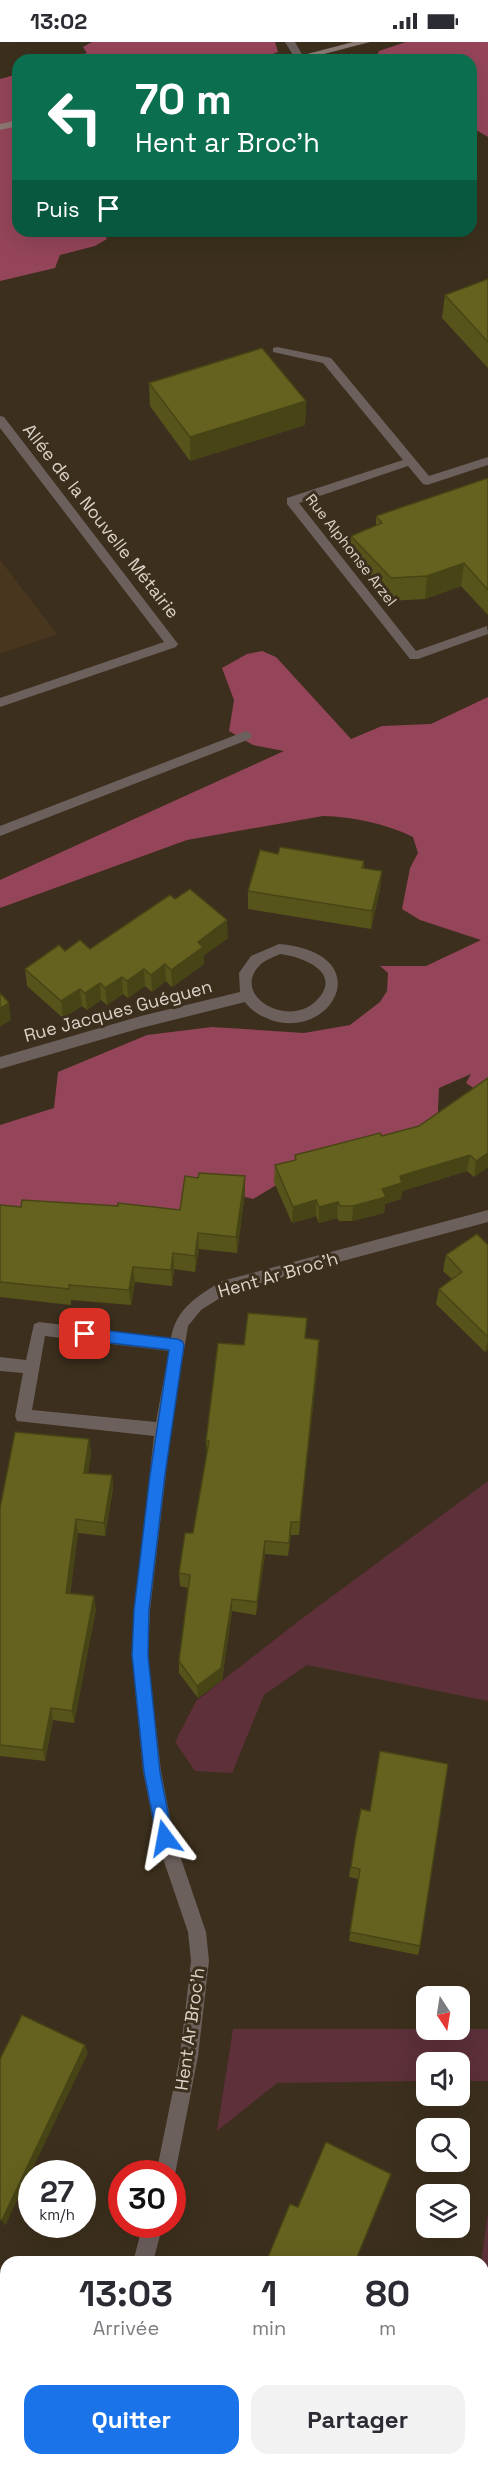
<!DOCTYPE html>
<html lang="fr">
<meta charset="utf-8">
<style>
body{margin:0;font-family:"Space Grotesk",sans-serif;background:#f2f2f3;color:#2b2b33;height:100vh;display:flex;flex-direction:column;font-size:22px;white-space:nowrap}
*{box-sizing:border-box;margin:0}
p{font-size:20px;color:#7c7c81}
.icon{flex:none;width:33px;height:33px;fill:none;stroke:currentColor;stroke-width:2;stroke-linecap:round;stroke-linejoin:round}
.map{position:relative;flex:1;overflow:hidden}
.panel{position:absolute;left:0px;top:2214px;width:489px;height:210px;display:flex;flex-direction:column;background:#fff;border-radius:18px 18px 0 0;box-shadow:0 6px 24px #0002}
.panel>*{flex:none}
.hud{position:absolute;left:12px;top:12px;width:465px;height:183px;border-radius:18px;box-shadow:0 6px 24px #0002;background:#0b6e4f;color:#fff;overflow:hidden}
.needle{width:39px;rotate:168deg}
.controls{position:absolute;left:416px;top:1944px;display:grid;gap:12px}
.controls a{display:grid;place-items:center;width:54px;height:54px;border-radius:12px;background:#fff;box-shadow:0 6px 24px #0002;font-size:30px}
.speed{position:absolute;left:18px;top:2118px;display:flex;gap:12px;font-size:30px;font-weight:700;text-align:center}
.speed>*{display:grid;place-content:center;width:78px;height:78px;border-radius:50%;background:#fff;box-shadow:0 6px 24px #0002;line-height:1}
.speed small{font-size:15px;font-weight:400}
.speed .limit{border:9px solid #d22;background:#fff;color:#111}
.pin{position:absolute;display:grid;place-items:center;width:51px;height:51px;color:#fff;margin:-26px;border-radius:12px;box-shadow:0 3px 9px #0006}
.me{position:absolute;width:66px;margin:-33px;rotate:347deg;stroke-linejoin:round;filter:drop-shadow(0 0 4px #0008)}
.turn{display:flex;align-items:center;gap:21px;height:126px;padding:0 24px;font-size:27px}
.turn .icon{width:78px;height:78px;stroke-width:2.5}
.turn b{display:block;font-size:42px;line-height:51px}
.then{display:flex;align-items:center;height:57px;padding:0 24px;background:#0003;gap:12px;font-size:22px}
.eta{display:flex;justify-content:space-evenly;align-items:center;height:102px;text-align:center}
.eta b{font-size:36px;font-weight:600;line-height:42px}
.cta{display:flex;gap:12px;margin-top:auto;padding:12px 24px}
.cta a{flex:1;height:69px;border-radius:18px;background:#1a73e8;color:#fff;font-size:24px;font-weight:600;line-height:69px;text-align:center}
.cta a+a{background:#f2f2f3;color:#2b2b33}
.status{display:flex;justify-content:space-between;align-items:center;height:42px;padding:0 30px;background:#fff;direction:ltr}
.status svg{height:16px;fill:currentColor}
.map>svg:first-child{display:block}
.built{fill:#48361e}
.green{fill:#5d303a}
.forest{fill:#954559}
.lines{fill:none;stroke-linecap:round;stroke-linejoin:round}
.lane{fill:#6c605d;fill-rule:evenodd}
.street{fill:#6c605d;fill-rule:evenodd}
.secondary{fill:#8c7a74;fill-rule:evenodd}
.wall{fill:#57541b}
.shaded-wall{fill:#474516}
.building{fill:#65621f;stroke:#474516;stroke-width:1.5}
.route{fill:#1a73e8;stroke:#114b97;stroke-width:1.5}
.labels{text-anchor:middle;stroke-width:6;stroke-linejoin:round;paint-order:stroke}
.far-street-label{font-size:15px;fill:#dbd3c8;stroke:#3c2f1d}
.street-label{font-size:18px;fill:#dbd3c8;stroke:#3c2f1d}
</style>
<div class="status"><b>13:02</b><svg viewBox="0 0 49 12"><path d="M0 12V9h3v3zM5 12V6h3v6zM10 12V3h3v9zM15 12V0h3v12zM26 1h20v11H26zM47 4h2v5h-2z"/></svg></div>
<div class="map">
<svg width="488" height="2424" viewBox="0 0 488 2424">
<rect width="100%" height="100%" fill="#3c2f1d"/>
<path class="built" d="M0 518 57 592 0 612Z"/>
<g class="green">
<path d="M488 1439V1659L307 1623 264 1653 232 1731 195 1729 175 1700 196 1659 300 1578Z"/>
<path d="M233 1987H488V2039H459V2020H426V2039L277 2041 217 2089Z"/>
<path d="M488 2171V2424H431L433 2418H483L481 2220Z"/>
</g>
<g class="forest">
<path d="M92 0H275L278 10 256 18H64L87 11 83 5Z"/>
<path d="M406 0H488V95L471 85V18H375L379 9Z"/>
<path d="M18 32V189H101L107 197 95 204 60 213 55 226 0 239V37Z"/>
<path d="M262 609 276 615 351 697 382 684 431 682 488 655V1052L484 1053 466 1041 471 1032 439 1046 437 1090 311 1122 253 1157 192 1140 174 1185 0 1178V1083L54 1066 58 1030 147 993 212 985 304 991 350 983 380 960 387 949 388 931 380 924H426L481 898 420 878 402 867 410 826 418 811 413 795C384 781 354 775 323 774L187 798 0 866V838L284 709 253 703 229 689 234 658 222 626 247 612Z"/>
</g>
<g class="lines">
<path class="lane" d="M0 374 4 375 178 602 176 605 0 665V656L164 600 0 386Z"/>
<g class="street">
<path d="M285 0H295L304 16 302 18H296Z"/>
<path d="M277 305 331 316 429 434 488 415V423L427 443 423 442 408 424 299 461 416 609 487 584 488 592 418 617H410L287 462V456L403 418 323 321 273 310V306Z"/>
<path d="M246 689 250 691 252 694 250 697 0 794V784Z"/>
<path d="M279 902C380 911 333 999 271 978 261 974 251 969 245 960L141 986 0 1027V1015L141 974 240 950 239 931 251 914ZM280 912C304 915 344 931 316 959 287 987 230 953 260 923 265 918 274 915 280 912Z"/>
<path d="M488 1168V1180L231 1249 201 1268 188 1284 171 1388 150 1568 148 1613 161 1729 174 1796 206 1890 209 1919 198 2014 175 2132 172 2137V2132H156L180 2014 191 1919 188 1890 156 1796 143 1729 132 1613 134 1568 154 1394 17 1379 15 1374 23 1331 0 1329V1315L26 1318 34 1282 39 1280 171 1296C176 1266 198 1254 222 1239ZM45 1294 169 1309 156 1380 32 1368Z"/>
<path d="M143 2182H163L153 2220H133Z"/>
<path d="M50 2418H72L70 2424H48Z"/>
</g>
<g class="secondary">
<path d="M353 0H370L301 18H284Z"/>
<path d="M18 78V84L0 88V82Z"/>
</g>
</g>
<g class="wall">
<path d="M488 237V326L442 276 445 253Z"/>
<path d="M149 341 306 359 305 383 190 419 150 364Z"/>
<path d="M488 436V573L461 544 425 557 389 559 350 517 351 494 376 484V474Z"/>
<path d="M278 812 364 819V826L380 847 371 887 248 867V849Z"/>
<path d="M228 896 204 913V922L172 945 166 939 152 950 145 944 128 956 123 952 107 963 101 958 87 968 82 964 63 976 27 944 25 927 65 909Z"/>
<path d="M488 1036V1125L474 1135 467 1129 402 1149 401 1157 385 1162 384 1171 352 1179H339L337 1176 319 1181 316 1174 292 1181 274 1140 275 1123 295 1118V1113L382 1094 419 1084Z"/>
<path d="M245 1150 237 1211 199 1207 195 1230 174 1227 172 1244 135 1240 131 1263 71 1258V1263L0 1255V1163L21 1165 180 1168Z"/>
<path d="M488 1203V1308L485 1310 436 1262 439 1247 452 1237 443 1229 446 1213Z"/>
<path d="M306 1296 319 1298 299 1493H291L288 1514 265 1512 256 1573 232 1569 222 1638 198 1656 179 1631V1619L188 1546 180 1544 179 1531 193 1491 207 1413 206 1399 244 1303Z"/>
<path d="M89 1397 91 1411 88 1431 112 1433 113 1447 105 1494 78 1491 70 1551 96 1567 74 1681 53 1678 45 1719 0 1714V1466Z"/>
<path d="M355 1798 420 1904 418 1913 349 1899 359 1837 349 1835Z"/>
</g>
<g class="shaded-wall">
<path d="M306 359 305 383 190 419V395Z"/>
<path d="M464 521 461 544 425 557 427 534Z"/>
<path d="M382 829 380 847 371 887 372 869Z"/>
<path d="M227 878 228 896 204 913V922L172 945 171 928 198 900Z"/>
<path d="M165 922 166 939 152 950 151 933Z"/>
<path d="M144 927 145 944 128 956 127 939Z"/>
<path d="M122 935 123 952 107 963 105 946Z"/>
<path d="M100 941 101 958 87 968 85 951Z"/>
<path d="M80 947 82 964 63 976 61 959Z"/>
<path d="M9 961 11 978 0 985V966Z"/>
<path d="M488 1111V1125L474 1135 476 1119Z"/>
<path d="M470 1113 467 1129 402 1149 401 1157 385 1162 384 1171 352 1179 353 1164 382 1147 400 1134Z"/>
<path d="M245 1134V1150L237 1211 236 1195Z"/>
<path d="M316 1158V1174L292 1181 293 1165Z"/>
<path d="M338 1160 337 1176 319 1181V1165Z"/>
<path d="M198 1191 199 1207 195 1230V1214Z"/>
<path d="M173 1211 174 1227 172 1244 171 1228Z"/>
<path d="M133 1225 135 1240 131 1263 129 1248Z"/>
<path d="M488 1295V1308L485 1310Z"/>
<path d="M319 1298V1313L299 1493 300 1480Z"/>
<path d="M89 1397 91 1411 86 1445 84 1431Z"/>
<path d="M112 1433 113 1447 105 1494 104 1481Z"/>
<path d="M76 1477 78 1491 69 1563 66 1551Z"/>
<path d="M291 1480V1493L288 1514 289 1501Z"/>
<path d="M265 1499V1512L256 1573 257 1560Z"/>
<path d="M94 1554 96 1567 74 1681 72 1669Z"/>
<path d="M232 1557V1569L222 1638 198 1656 197 1644Z"/>
<path d="M51 1666 53 1678 45 1719 43 1708Z"/>
<path d="M85 2003 88 2011 5 2184 2 2178Z"/>
</g>
<g class="building">
<path d="M488 237V300L445 253Z"/>
<path d="M262 306 306 359 190 395 149 341Z"/>
<path d="M488 436V548L464 521 427 534 391 536 351 494 382 481 376 474Z"/>
<path d="M280 805 364 819 362 826 382 829 372 869 248 849 260 808 278 812Z"/>
<path d="M190 847 227 878 198 900 203 905 171 928 165 922 151 933 144 927 127 939 122 935 105 946 100 941 85 951 80 947 61 959 25 927 59 903 65 909 80 898 90 907 170 853 175 857Z"/>
<path d="M0 951 9 961 0 966Z"/>
<path d="M488 1036V1111L476 1119 470 1113 400 1134 402 1141 382 1147 386 1155 353 1164H340L338 1160 319 1165 316 1158 293 1165 275 1123 296 1118 295 1113 380 1091 382 1094 419 1084Z"/>
<path d="M199 1131 245 1134 236 1195 198 1191 195 1214 173 1211 171 1228 133 1225 129 1248 69 1243V1247L0 1240V1163L21 1165 22 1158 118 1164V1161L180 1168 185 1134 198 1136Z"/>
<path d="M477 1192 488 1203V1295L439 1247 462 1230 446 1213Z"/>
<path d="M248 1271 307 1276 305 1296 319 1298 300 1480H291L289 1501 265 1499 257 1560 232 1557 221 1626 197 1644 179 1619 190 1533 179 1531 185 1491H193L209 1399H206L218 1301 244 1303Z"/>
<path d="M15 1390 89 1397 84 1431 112 1433 104 1481 76 1477 66 1551 94 1554 72 1669 51 1666 43 1708 0 1703V1466Z"/>
<path d="M380 1709 448 1722 420 1904 350 1890 360 1827 351 1825 355 1798 361 1767 370 1769Z"/>
<path d="M22 1973 85 2003 2 2178H0V2017Z"/>
<path d="M326 2100 391 2132 355 2220H266L290 2162 298 2165Z"/>
<path d="M183 2418H202L209 2424H179Z"/>
</g>
<path class="route" d="M85 1286 177 1297 182 1299 184 1303 165 1433 149 1568 148 1613 160 1730 173 1796 171 1802 165 1804 159 1802 157 1796 144 1730 132 1613 134 1568 150 1433 169 1308 85 1298 80 1297 78 1292 80 1288Z"/>
<g class="labels">
<g class="far-street-label">
<text transform="translate(351 508) rotate(52)" y="5">Rue Alphonse Arzel</text>
</g>
<g class="street-label">
<text transform="translate(101 479) rotate(52)" y="6">Allée de la Nouvelle Métairie</text>
<text transform="translate(118 969) rotate(-15)" y="6">Rue Jacques Guéguen</text>
<text transform="translate(278 1233) rotate(-16)" y="6">Hent Ar Broc'h</text>
<text transform="translate(190 1987) rotate(-82)" y="6">Hent Ar Broc'h</text>
</g>
</g>
</svg>
<div class="controls">
<a><svg class="needle" viewBox="-14 -14 28 28"><path d="M0-13l5 13h-10z" fill="#e53935"/><path d="M0 13l5-13h-10z" fill="#7c7c81"/></svg></a>
<a><svg class="icon" aria-label="sound" viewBox="0 0 24 24"><path d="M4 9h4l5-4v14l-5-4H4zM17 9q2 3 0 6"/></svg></a>
<a><svg class="icon" aria-label="search" viewBox="0 0 24 24"><circle cx="10" cy="10" r="6"/><path d="M15 15l6 6"/></svg></a>
<a><svg class="icon" aria-label="layers" viewBox="0 0 24 24"><path d="M12 4l9 5-9 5-9-5zM3 14l9 5 9-5"/></svg></a>
</div>
<div class="speed"><div>27<small>km/h</small></div><div class="limit">30</div></div>
<div class="pin" style="left:85px;top:1292px;background:#d93025"><svg class="icon" aria-label="arrive" viewBox="0 0 24 24"><path d="M6 21V4h12l-3 4 3 4H6"/></svg></div>
<svg class="me" style="left:165px;top:1796px" viewBox="-20 -20 40 40"><path d="M0-17L14 15 0 8-14 15z" fill="#1a73e8" stroke="#fff" stroke-width="4"/></svg>
<div class="hud">
<div class="turn"><svg class="icon" aria-label="left" viewBox="0 0 24 24"><path d="M17 20v-9H6M10 6l-5 5 5 5"/></svg><div><b>70 m</b>Hent ar Broc'h</div></div>
<div class="then">Puis<svg class="icon" aria-label="arrive" viewBox="0 0 24 24"><path d="M6 21V4h12l-3 4 3 4H6"/></svg></div>
</div>
<section class="panel">
<div class="eta">
<div><b>13:03</b><p>Arrivée</p></div>
<div><b>1</b><p>min</p></div>
<div><b>80</b><p>m</p></div>
</div>
<div class="cta"><a>Quitter</a><a>Partager</a></div>
</section>
</div>
